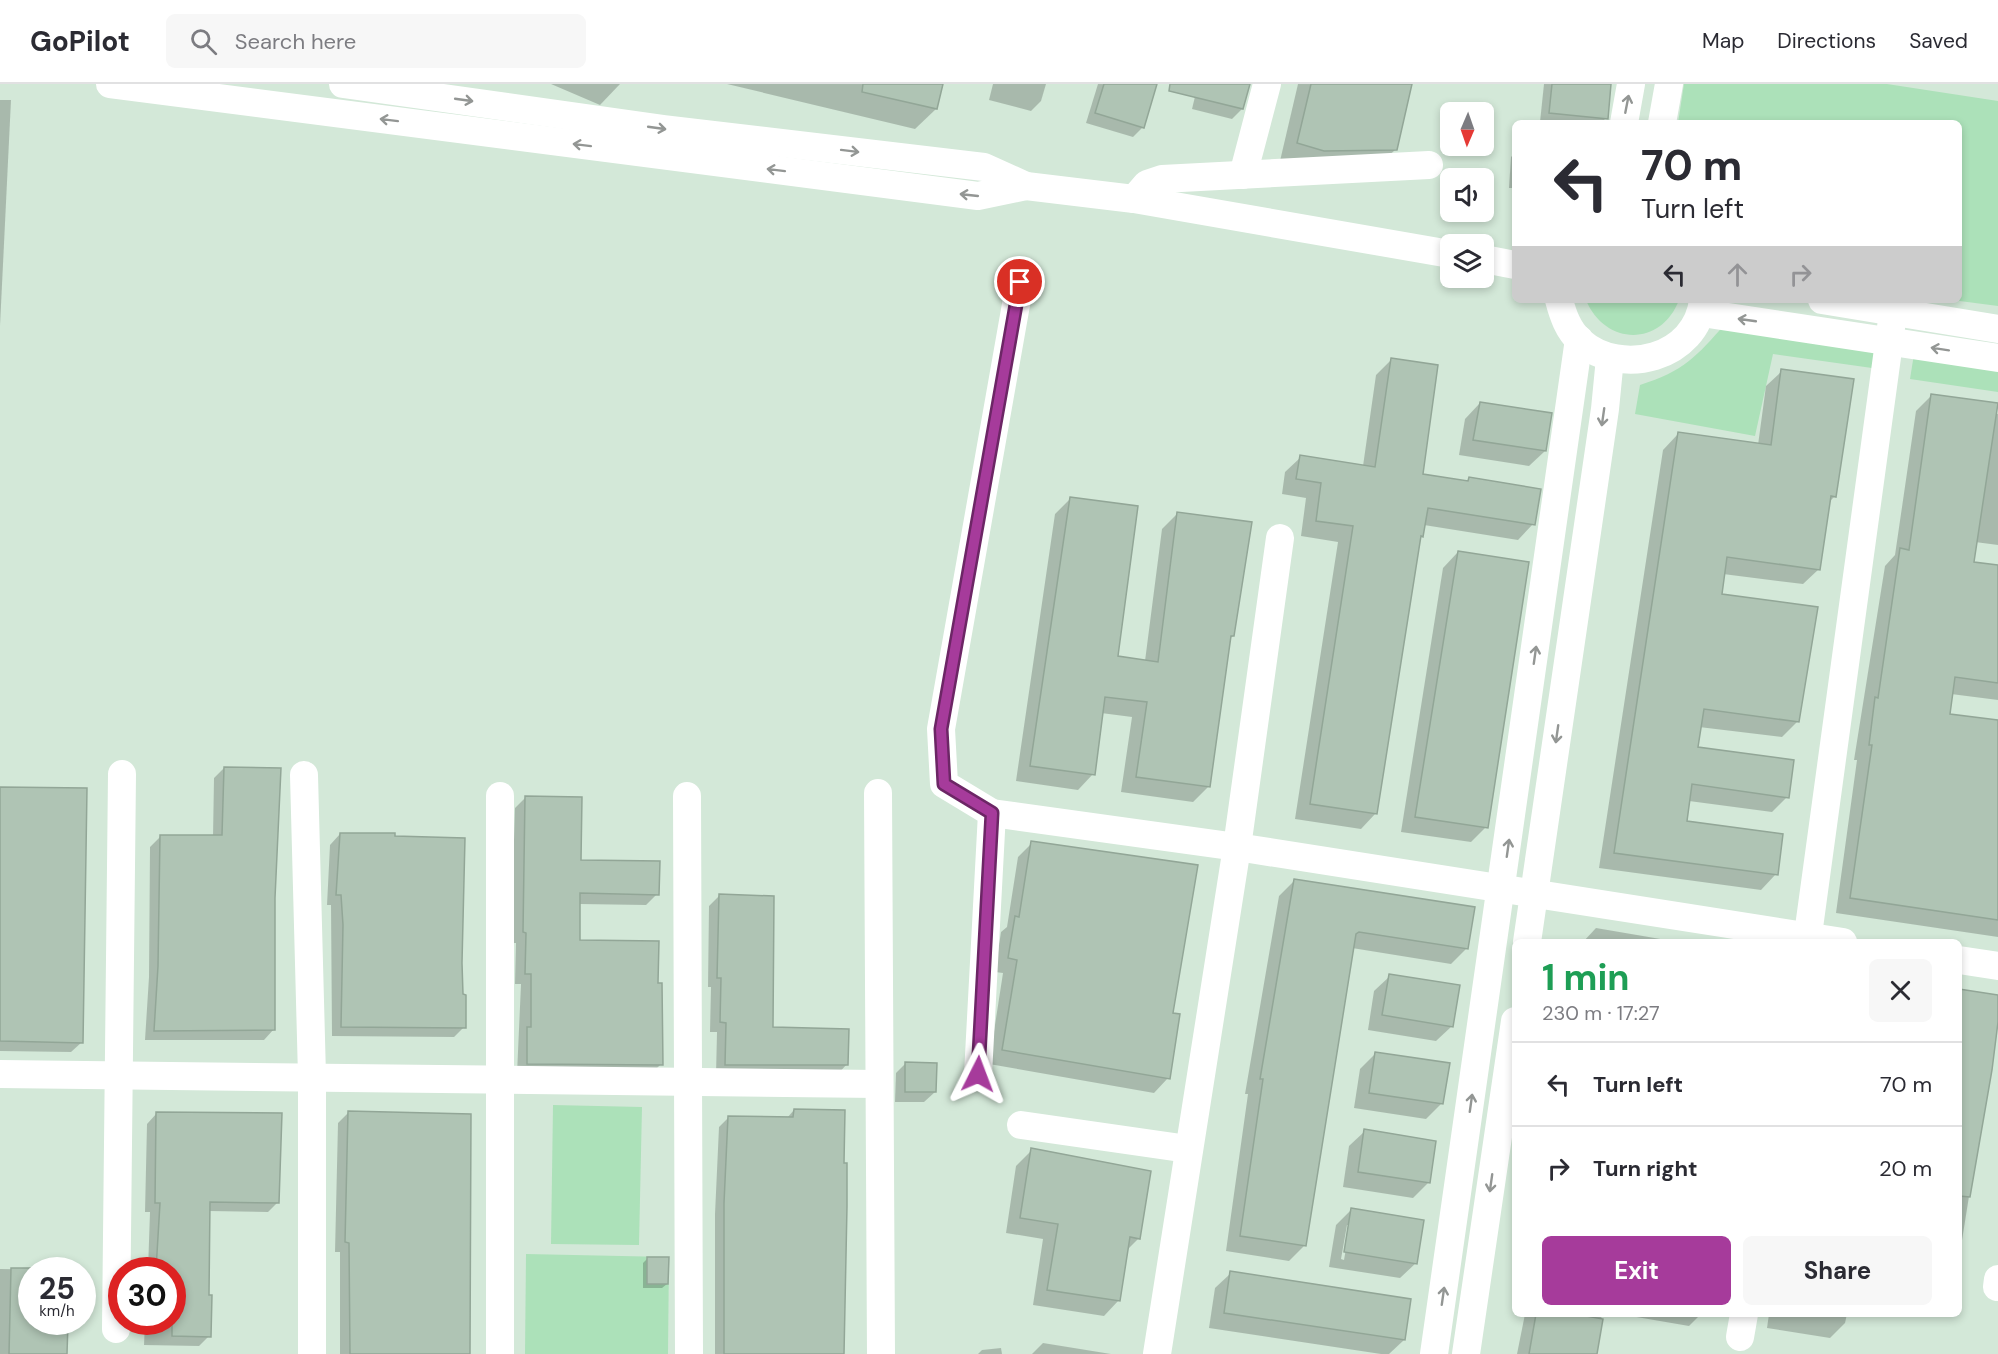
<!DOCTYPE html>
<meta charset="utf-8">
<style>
body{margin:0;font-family:"DM Sans",sans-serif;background:#f7f7f7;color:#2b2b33;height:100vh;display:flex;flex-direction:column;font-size:22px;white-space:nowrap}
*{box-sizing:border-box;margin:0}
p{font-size:20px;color:#7c7c81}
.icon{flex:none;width:33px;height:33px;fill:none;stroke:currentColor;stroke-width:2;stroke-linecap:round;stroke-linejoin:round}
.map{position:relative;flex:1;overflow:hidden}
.panel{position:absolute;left:1512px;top:855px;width:450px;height:378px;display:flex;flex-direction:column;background:#fff;border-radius:9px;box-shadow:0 3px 9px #0003}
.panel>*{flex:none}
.banner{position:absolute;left:1512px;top:36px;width:450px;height:183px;border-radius:9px;box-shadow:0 3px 9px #0003;background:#fff;color:#2b2b33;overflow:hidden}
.needle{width:39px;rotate:182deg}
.fabs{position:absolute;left:1440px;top:18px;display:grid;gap:12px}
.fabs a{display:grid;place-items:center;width:54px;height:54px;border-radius:9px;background:#fff;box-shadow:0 3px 9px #0003;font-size:30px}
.speed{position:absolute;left:18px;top:1173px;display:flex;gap:12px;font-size:30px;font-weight:700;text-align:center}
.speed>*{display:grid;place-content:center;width:78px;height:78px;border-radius:50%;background:#fff;box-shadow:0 3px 9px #0003;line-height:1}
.speed small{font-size:15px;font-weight:400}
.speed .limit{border:9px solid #d22;background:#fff;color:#111}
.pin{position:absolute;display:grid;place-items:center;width:51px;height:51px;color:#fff;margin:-26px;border:3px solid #fff;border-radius:50%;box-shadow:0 2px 6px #0007}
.me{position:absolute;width:66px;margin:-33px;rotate:3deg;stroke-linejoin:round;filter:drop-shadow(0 0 4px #0008)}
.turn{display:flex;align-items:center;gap:21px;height:126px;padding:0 30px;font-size:27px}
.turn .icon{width:78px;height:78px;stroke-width:2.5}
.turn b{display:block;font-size:42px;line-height:51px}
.lanes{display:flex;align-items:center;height:57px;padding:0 30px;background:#0003;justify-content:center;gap:30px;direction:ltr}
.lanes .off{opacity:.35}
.round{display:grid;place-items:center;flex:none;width:63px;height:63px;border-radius:9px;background:#f7f7f7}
.headline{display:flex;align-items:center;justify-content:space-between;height:102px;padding:0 30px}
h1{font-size:36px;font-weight:700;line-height:45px;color:#1e9e55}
.primary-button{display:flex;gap:12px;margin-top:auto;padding:12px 30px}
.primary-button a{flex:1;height:69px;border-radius:9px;background:#a63b9b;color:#fff;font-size:24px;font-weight:700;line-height:69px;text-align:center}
.primary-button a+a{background:#f7f7f7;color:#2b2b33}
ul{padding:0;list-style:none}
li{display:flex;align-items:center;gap:18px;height:84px;padding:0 30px;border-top:2px solid #e1e1e2}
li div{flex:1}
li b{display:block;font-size:22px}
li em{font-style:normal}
header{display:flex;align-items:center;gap:36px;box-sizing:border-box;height:84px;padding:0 30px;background:#fff;border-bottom:2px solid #e1e1e2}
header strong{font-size:28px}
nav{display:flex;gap:33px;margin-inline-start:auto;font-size:21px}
.search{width:420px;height:54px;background:#f7f7f7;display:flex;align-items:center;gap:15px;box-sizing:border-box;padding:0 21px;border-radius:9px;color:#7c7c81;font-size:22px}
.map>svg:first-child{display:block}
.green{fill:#ace1b9}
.shadow{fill:#0003;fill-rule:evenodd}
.building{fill:#afc4b4;stroke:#92a697;stroke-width:1.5}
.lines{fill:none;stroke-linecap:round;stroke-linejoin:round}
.minor{stroke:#fff;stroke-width:28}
.oneway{stroke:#939694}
.route-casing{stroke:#6c2665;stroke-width:15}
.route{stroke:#a63b9b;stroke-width:10}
</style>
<header>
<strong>GoPilot</strong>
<div class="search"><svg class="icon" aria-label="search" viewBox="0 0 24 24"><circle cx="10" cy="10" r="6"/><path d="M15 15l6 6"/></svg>Search here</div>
<nav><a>Map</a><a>Directions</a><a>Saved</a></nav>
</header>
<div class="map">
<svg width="1998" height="1270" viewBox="0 0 1998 1270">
<rect width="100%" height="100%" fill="#d3e8d8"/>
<g class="green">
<path d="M1684 0H1887L1998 17V222L1952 216H1959V39H1678Z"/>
<path d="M1586 216H1679C1661 263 1605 262 1586 216Z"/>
<path d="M1726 239 1877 263 1872 284 1773 270 1755 352 1635 330 1640 301C1684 287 1696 273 1726 239Z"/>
<path d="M1914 270 1998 283V308L1910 295Z"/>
<path d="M553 1021 642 1023 639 1161 551 1160Z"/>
<path d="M526 1170 669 1173 668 1270H525Z"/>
</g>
<g class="shadow">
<path d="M551 0H620L600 21Z"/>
<path d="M727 0H942L936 25 915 45Z"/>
<path d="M993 0H1046L1041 17 1031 27 989 16Z"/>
<path d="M1098 0H1156L1143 43 1133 53 1086 39Z"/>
<path d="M1198 0H1248L1242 25 1232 35 1192 25Z"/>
<path d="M1298 0H1410L1396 65 1377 83 1280 77Z"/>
<path d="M1544 0H1610L1606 34 1601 39 1540 38Z"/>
<path d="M0 16H11L0 242Z"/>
<path d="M1515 69V104H1509L1511 73Z"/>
<path d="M1391 276 1421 391 1466 398 1469 395 1533 440 1518 456 1424 441 1419 455 1376 729 1361 745 1295 735 1338 458 1301 452 1306 414 1282 410 1285 388 1301 373 1363 382 1376 291Z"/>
<path d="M1782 287 1835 412 1828 419 1819 485 1803 500 1723 490 1720 511 1798 637 1782 653 1699 643 1696 664 1787 713 1772 728 1689 717 1686 739 1776 790 1761 806 1599 784 1663 366 1678 350 1758 361 1766 302Z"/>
<path d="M1932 311 1998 330V461L1975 458 1972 479 1998 483V616L1951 610 1948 631 1998 638V853L1836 829 1857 676H1854L1885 482 1895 471 1916 327Z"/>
<path d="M1480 319 1545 367 1529 382 1459 371 1465 335Z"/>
<path d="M1070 415 1116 574 1145 577 1162 445 1178 429 1233 552 1229 555 1208 703 1193 718 1121 708 1132 633 1101 629 1093 690 1078 706 1016 697 1055 430Z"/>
<path d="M1458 468 1486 743 1471 758 1401 748 1443 484Z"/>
<path d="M224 684 273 813 274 945 264 956H145L149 893 150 763 160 753H213L214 694Z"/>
<path d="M0 704 82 958 71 968 0 967Z"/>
<path d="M526 713 580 777 657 810 646 821 579 820 578 857 656 900 661 980 650 991 517 990 521 900H515L516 859H513L512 819 515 724Z"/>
<path d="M340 750 461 879 464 943 454 953 332 952 331 821H327L330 761Z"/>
<path d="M1032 759 1172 930 1168 994 1154 1009 989 980 1003 889 995 888 1001 848 1007 843 1018 773Z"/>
<path d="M1294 797 1467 864 1451 880 1352 864 1305 1161 1289 1177 1226 1167 1248 1010H1245L1279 812Z"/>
<path d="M719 812 772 944 847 980 837 991H716L717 948H710L711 903H708L709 822Z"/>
<path d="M1596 844 1678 858H1583Z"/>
<path d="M1390 892 1452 942 1436 957 1368 946 1374 907Z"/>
<path d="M1959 905 1998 913V931L1959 1175Z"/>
<path d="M1376 969 1442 1019 1426 1035 1354 1024 1360 985Z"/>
<path d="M906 979 935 1008 924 1018H895L896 989Z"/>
<path d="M794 1026 842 1080 843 1270H715V1130L719 1043 729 1033 787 1034Z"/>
<path d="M157 1029 278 1118 268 1128 209 1127V1252L199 1262 144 1261 145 1238H172V1186H148L150 1128H145L147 1040Z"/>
<path d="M348 1029 470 1270H340V1168H335L338 1039Z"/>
<path d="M1365 1047 1428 1099 1413 1114 1343 1103 1349 1062Z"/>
<path d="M1032 1066 1139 1154 1127 1166 1119 1216 1104 1232 1033 1221 1043 1155 1006 1149 1016 1082Z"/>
<path d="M1351 1126 1416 1179 1400 1194 1329 1183 1336 1141ZM1347 1141H1350L1344 1176 1341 1175Z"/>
<path d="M647 1175 667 1200 662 1204H643V1179Z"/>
<path d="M0 1185 67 1186H32V1238H66V1270H0Z"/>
<path d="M1231 1189 1404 1256 1389 1270H1381L1209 1244 1215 1204Z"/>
<path d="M1525 1230H1602L1595 1270H1517Z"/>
<path d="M1619 1230H1701L1689 1242Z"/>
<path d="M1769 1230H1847L1845 1239 1830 1254 1767 1244Z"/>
<path d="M1043 1259 1111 1270H1032Z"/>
<path d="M1001 1264 1002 1270H978L982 1266Z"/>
</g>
<g class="building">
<path d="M863 0H943L937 25 862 8Z"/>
<path d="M1104 0H1157L1144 44 1095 29Z"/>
<path d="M1170 0H1250L1243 25 1169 7Z"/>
<path d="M1311 0H1412L1397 66 1324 67 1297 59Z"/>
<path d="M1552 0H1611L1608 35 1549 29Z"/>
<path d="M1391 274 1438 281 1423 390 1468 397 1469 393 1541 405 1535 441 1428 424 1423 453 1421 452 1377 730 1310 720 1353 442 1316 437 1321 399 1296 395 1300 371 1375 383Z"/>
<path d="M1781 285 1854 295 1836 413 1831 412 1820 486 1727 473 1722 510 1818 523 1799 638 1704 625 1698 663 1794 676 1789 714 1692 700 1687 737 1783 750 1778 791 1614 769 1678 348 1771 361Z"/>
<path d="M1931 310 1998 319 1974 478 1998 481V599L1955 593 1950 630 1998 636V836L1850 814 1872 661H1869L1875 613 1878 614 1900 464 1909 466Z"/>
<path d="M1480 318 1552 329 1546 367 1473 356Z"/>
<path d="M1070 413 1138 422 1118 572 1158 578 1177 428 1252 438 1234 552H1231L1210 703 1136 693 1147 618 1105 613 1095 691 1030 682Z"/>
<path d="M1458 467 1529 478 1488 744 1415 733Z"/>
<path d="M224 683 281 684 275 814V946L154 947 158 882 160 751H222Z"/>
<path d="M0 703 87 704 83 959 0 957Z"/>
<path d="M525 712 582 713 581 776 660 777 659 811 580 809V856L659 857 658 899H662L663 981 527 980V943H531V890H525L526 849 523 848Z"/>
<path d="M340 749H395V752L465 754 462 879 463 910 466 911V944L341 943 343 841 341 811H336Z"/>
<path d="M1031 757 1198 781 1173 929 1180 930 1170 995 1002 966 1017 876 1008 874 1015 832 1019 833Z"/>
<path d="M1294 795 1475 823 1468 865 1359 848 1356 850 1306 1162 1240 1152 1263 995H1260Z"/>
<path d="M719 810 774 812 773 943 849 945 848 981H725L726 939 720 938 721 894H717Z"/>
<path d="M1389 890 1460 901 1453 943 1382 931Z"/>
<path d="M1959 905 1998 911V938L1992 986 1970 1113 1959 1112Z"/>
<path d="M1375 968 1450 979 1443 1020 1369 1009Z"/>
<path d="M905 978 937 979 936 1008H905Z"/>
<path d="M794 1025 845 1026 844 1079H847V1122L844 1270H724V1119L728 1032 793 1033Z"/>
<path d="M348 1027 471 1030 470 1270H350L349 1159 345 1158Z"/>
<path d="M156 1028 282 1029 279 1119 210 1118 209 1211H212L211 1253 172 1252V1186H156L160 1119H155Z"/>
<path d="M1364 1045 1436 1057 1430 1099 1358 1088Z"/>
<path d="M1031 1064 1151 1087 1140 1155 1130 1153 1120 1217 1047 1206 1058 1140 1020 1134Z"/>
<path d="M1351 1124 1424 1136 1417 1180 1344 1168Z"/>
<path d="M647 1173H669L668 1200H647Z"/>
<path d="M11 1184H32V1238H68L67 1270H9Z"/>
<path d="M1230 1187 1411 1215 1405 1256 1224 1229Z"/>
<path d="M1536 1230H1575L1603 1235 1597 1270H1529Z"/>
</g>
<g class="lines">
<g class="minor">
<path d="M110 0 978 112 1026 102"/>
<path d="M343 0 664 45 984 83 1026 102 1134 115 1450 170"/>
<path d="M1624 39 1631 0"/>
<path d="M1662 39 1669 0"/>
<path d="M1243 91 1267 0"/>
<path d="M1134 115 1147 100 1162 95 1429 81"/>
<path d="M1484 175 1515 181"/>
<path d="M1559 216C1563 231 1568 246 1580 257 1621 294 1697 274 1703 216"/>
<path d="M1822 216 1998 245"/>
<path d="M1702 229 1998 274"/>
<path d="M304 691 312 992V1270"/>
<path d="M878 709 881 1270"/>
<path d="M500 712V1270"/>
<path d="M687 712 689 1270"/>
<path d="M992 729 1237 763 1843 858"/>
<path d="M1527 858 1605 325 1610 274"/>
<path d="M1807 858 1893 229"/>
<path d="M1959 876 1998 882"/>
<path d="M0 990 879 1000"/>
<path d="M978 990 992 729 944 700 941 645 1020 198"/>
<path d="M1021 1041 1188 1065"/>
<path d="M1997 1203 1998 1195"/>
<path d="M116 1245 122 690"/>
<path d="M1740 1253 1744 1230"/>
<path d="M1157 1270 1237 763 1280 454"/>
<path d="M1434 1270 1579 255"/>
<path d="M1466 1270 1515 937"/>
</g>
</g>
<defs><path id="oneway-shaft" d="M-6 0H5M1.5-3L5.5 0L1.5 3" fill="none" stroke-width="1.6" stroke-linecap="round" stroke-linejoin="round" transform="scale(1.5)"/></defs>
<g class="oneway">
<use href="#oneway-shaft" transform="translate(464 16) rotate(8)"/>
<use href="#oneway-shaft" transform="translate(1627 20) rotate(-79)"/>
<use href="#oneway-shaft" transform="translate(389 36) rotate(-173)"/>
<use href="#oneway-shaft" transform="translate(657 44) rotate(8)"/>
<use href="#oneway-shaft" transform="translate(582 61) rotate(-173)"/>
<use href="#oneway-shaft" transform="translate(850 67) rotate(7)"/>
<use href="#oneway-shaft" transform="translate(776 86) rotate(-173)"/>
<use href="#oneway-shaft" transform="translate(969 111) rotate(-174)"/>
<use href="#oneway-shaft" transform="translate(1747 236) rotate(-172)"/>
<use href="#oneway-shaft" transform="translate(1940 265) rotate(-171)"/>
<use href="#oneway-shaft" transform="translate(1603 333) rotate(98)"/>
<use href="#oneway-shaft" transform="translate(1535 571) rotate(-82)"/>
<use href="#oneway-shaft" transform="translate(1557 650) rotate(98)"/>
<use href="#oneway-shaft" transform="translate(1508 764) rotate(-82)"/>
<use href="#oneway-shaft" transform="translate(1471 1019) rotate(-82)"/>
<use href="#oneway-shaft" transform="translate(1491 1099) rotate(98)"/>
<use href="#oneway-shaft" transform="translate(1443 1212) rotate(-82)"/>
</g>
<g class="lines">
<defs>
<path id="route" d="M978 990 992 729 944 700 941 645 1020 198"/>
</defs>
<use href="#route" class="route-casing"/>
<use href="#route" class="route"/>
</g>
</svg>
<div class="fabs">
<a><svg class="needle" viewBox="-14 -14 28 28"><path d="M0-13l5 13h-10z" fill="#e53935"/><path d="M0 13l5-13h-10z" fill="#7c7c81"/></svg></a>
<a><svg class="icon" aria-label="sound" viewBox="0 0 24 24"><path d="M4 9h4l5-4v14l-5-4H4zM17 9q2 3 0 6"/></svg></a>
<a><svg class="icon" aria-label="layers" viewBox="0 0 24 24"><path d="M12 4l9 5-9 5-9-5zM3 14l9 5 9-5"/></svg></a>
</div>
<div class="speed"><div>25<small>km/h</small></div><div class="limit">30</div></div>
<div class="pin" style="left:1020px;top:198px;background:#d93025"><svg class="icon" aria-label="arrive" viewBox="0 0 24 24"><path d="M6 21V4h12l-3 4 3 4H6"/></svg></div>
<svg class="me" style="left:978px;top:990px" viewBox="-20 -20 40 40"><path d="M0-17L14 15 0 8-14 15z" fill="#a63b9b" stroke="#fff" stroke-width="4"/></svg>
<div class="banner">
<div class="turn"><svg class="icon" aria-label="left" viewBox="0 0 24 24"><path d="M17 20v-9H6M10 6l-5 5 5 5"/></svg><div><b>70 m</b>Turn left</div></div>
<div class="lanes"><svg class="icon" aria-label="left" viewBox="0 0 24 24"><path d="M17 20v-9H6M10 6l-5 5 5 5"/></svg><svg class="icon off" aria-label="ahead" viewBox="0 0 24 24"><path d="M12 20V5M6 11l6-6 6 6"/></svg><svg class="icon off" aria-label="right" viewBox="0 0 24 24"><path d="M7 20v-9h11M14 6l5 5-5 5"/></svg></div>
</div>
<section class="panel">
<div class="headline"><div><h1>1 min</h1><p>230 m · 17:27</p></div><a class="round"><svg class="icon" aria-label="close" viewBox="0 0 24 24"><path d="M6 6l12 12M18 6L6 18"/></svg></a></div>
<ul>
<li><svg class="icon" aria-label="left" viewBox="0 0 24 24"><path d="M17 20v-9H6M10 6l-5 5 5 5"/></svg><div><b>Turn left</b></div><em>70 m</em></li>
<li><svg class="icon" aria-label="right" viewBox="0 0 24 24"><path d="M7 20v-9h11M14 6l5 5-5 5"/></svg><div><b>Turn right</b></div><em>20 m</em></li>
</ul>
<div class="primary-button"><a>Exit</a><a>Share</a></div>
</section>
</div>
